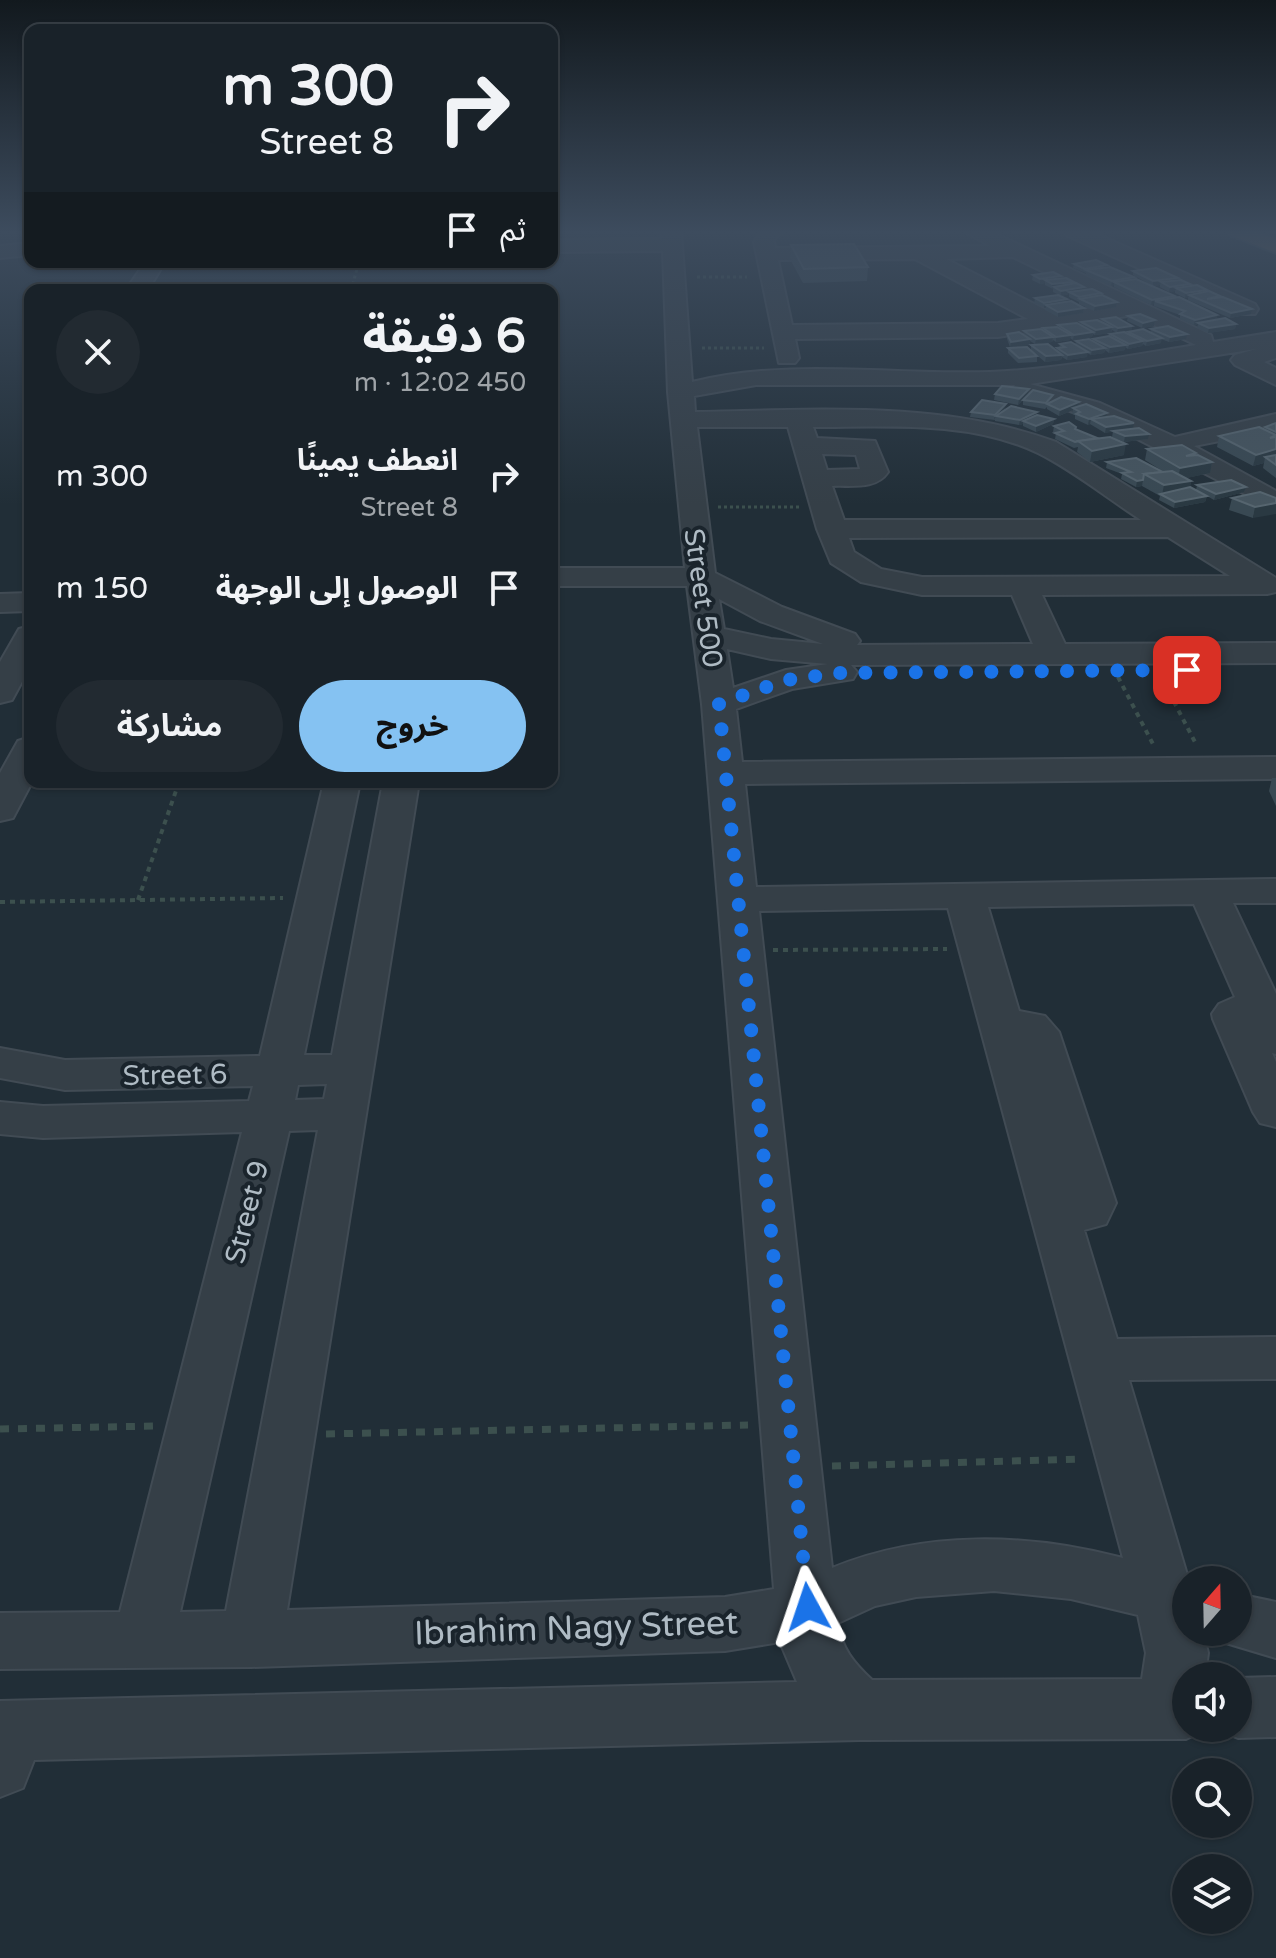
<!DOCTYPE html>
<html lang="ar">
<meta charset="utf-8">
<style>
body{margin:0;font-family:"Varela Round","Noto Sans Arabic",sans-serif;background:#222a31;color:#f1f3f6;direction:rtl;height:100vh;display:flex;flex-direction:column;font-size:30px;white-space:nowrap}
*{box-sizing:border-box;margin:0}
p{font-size:26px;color:#9fa4a8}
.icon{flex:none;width:44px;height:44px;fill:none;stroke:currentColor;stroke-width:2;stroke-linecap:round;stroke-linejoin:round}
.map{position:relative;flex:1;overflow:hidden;direction:ltr}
.details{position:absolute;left:24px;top:284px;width:534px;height:504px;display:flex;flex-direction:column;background:#192229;border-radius:16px;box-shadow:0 2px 6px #0004,0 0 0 2px #373f46;direction:rtl}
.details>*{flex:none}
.guide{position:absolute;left:24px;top:24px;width:534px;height:244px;border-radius:16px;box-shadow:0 2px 6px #0004,0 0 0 2px #373f46;direction:rtl;background:#192229;color:#f1f3f6;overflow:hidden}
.needle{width:52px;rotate:20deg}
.fabs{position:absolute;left:1172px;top:1566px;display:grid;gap:16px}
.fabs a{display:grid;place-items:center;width:80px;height:80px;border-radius:50%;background:#192229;box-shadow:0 2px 6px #0004,0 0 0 2px #373f46;font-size:40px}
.pin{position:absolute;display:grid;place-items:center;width:68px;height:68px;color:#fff;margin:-34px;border-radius:16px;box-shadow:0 4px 12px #0006}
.me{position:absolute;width:88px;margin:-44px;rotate:355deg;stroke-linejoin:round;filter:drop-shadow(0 0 6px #0008)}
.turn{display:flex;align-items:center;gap:28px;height:168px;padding:0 32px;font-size:36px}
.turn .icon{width:104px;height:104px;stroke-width:2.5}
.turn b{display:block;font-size:56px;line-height:68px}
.then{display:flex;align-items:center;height:76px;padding:0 32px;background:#0003;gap:16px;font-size:30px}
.round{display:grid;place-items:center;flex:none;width:84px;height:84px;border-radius:42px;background:#222a31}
.headline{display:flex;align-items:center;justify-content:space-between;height:136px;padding:0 32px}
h1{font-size:48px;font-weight:700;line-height:60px}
.button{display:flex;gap:16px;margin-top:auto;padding:16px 32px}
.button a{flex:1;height:92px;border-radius:48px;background:#85c2f2;color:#111;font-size:32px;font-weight:700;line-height:92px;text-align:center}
.button a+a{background:#222a31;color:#f1f3f6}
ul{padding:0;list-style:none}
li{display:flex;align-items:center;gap:24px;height:112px;padding:0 32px}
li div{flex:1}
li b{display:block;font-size:30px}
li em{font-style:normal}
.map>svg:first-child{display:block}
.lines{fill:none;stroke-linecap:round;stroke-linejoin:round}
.minor-casing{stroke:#414b54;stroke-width:4}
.highway-casing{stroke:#3f4a52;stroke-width:4}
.path-far2{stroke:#3c504e;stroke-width:3;stroke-dasharray:3 3;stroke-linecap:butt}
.path-far1{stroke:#3c504e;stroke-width:4;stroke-dasharray:5 5;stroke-linecap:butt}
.path{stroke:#3c504e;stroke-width:7;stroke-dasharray:9 9;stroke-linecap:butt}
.minor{fill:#353f47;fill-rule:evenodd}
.highway{fill:#6d5e52;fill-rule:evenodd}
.wall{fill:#394953}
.shaded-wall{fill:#2a3942}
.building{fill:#46555f;stroke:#56656f;stroke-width:2}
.route{stroke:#1a73e8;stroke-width:14;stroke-dasharray:0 25.2}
.labels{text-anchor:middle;stroke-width:8;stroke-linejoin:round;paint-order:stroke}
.street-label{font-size:28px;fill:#afbbc4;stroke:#1a242c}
.near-street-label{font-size:34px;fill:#afbbc4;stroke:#1a242c}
</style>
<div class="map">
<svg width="1276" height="1958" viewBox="0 0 1276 1958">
<rect width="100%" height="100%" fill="#212e37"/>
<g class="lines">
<defs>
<g id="minor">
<path d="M661 231H681L692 382C788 358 892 375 990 372 1059 369 1127 356 1196 345L1133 315 998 337 795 339 799 358 795 363H779L754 242 761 231H783L774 240 775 248 990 246 964 231H990L1211 335 1213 342 1276 332V358L1264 362 1276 368V385L1235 365 1231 360 1235 355 1256 349 1030 384 1100 403 1175 437 1276 414V430L1194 446 1276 491V510L1114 427 1051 404 1015 395 1012 390 1015 385H756L694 396 695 412C815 410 942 400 1056 442L1276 578V592L1267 594 1042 595 1065 644 1276 643V663L851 665 857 672 853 679 792 689 736 709 742 762 1276 757V779L745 784 756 887 1276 879V903H1233L1276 994V1054L1272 1053 1276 1062V1127L1260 1123 1253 1112 1213 1019 1212 1014 1219 1004 1235 997 1194 904 988 907 1019 1011 1045 1016 1059 1032 1116 1203 1106 1224 1084 1230 1117 1339 1276 1337V1379L1129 1380 1188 1578 1194 1580H1186V1632H1203L1208 1653 1205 1676H1186V1728H1209L1186 1739 860 1740 34 1760 23 1788 0 1797V1701L797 1682 780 1642 725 1651 251 1667 0 1669V1613L120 1612 242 1132 43 1138 0 1134V1102L43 1106 249 1101 253 1086 65 1090 0 1078V1048L65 1060 260 1056 324 782H360L304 1055H332L383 782H419L287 1610 725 1597 774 1589 702 704 687 586H552V568H685L668 392 663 251 552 252V240L662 239ZM1013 257 1112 305 1054 314 946 259ZM915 259 1028 319 998 323 792 325 778 260ZM697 427H788L817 529 831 563 861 582 922 595H1012L1033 644 857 645 860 641 855 634 782 607 715 573ZM813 427C886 427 970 420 1038 453 1074 471 1107 498 1141 520H844L832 486C852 485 876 490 888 472L875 441 817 438ZM822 454 856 455 860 469 827 470ZM1168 537 1230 576 922 577 881 569 854 552 849 538ZM719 599 760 621 823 644 771 639 724 629ZM727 649 771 659 828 664 786 670 733 688ZM948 908 1123 1558C1028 1533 924 1530 832 1568L759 911ZM327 1084 324 1099 295 1100 298 1085ZM318 1130 226 1611 180 1612 289 1131ZM994 1591 1071 1599 1138 1615 1146 1653 1142 1679 872 1680C854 1663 841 1648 838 1623L875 1606 916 1597Z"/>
<path d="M1063 231H1090L1255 304 1258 309 1255 314H1239L1066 235Z"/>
<path d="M30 243V255L0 258V246Z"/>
<path d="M145 262H165L148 290H126Z"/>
<path d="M30 593V611L0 612V594Z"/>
<path d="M30 626V667L12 700 0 703V662L19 629Z"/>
<path d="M30 737 32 782 13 818 0 821V773L18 741Z"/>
<path d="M1238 1594 1276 1602V1658L1216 1640 1213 1632H1238Z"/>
<path d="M1276 1677V1737L1238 1738 1215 1729 1238 1728V1678Z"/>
</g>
<path id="highway" d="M1227 231H1255L1276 239V253L1230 235Z"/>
</defs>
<use href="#minor" class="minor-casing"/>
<use href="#highway" class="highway-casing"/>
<g class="path-far2">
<path d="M697 277H747"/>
<path d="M351 290 359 262"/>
<path d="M702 348H764"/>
<path d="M718 507H800"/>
</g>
<g class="path-far1">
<path d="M1160 675 1196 744"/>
<path d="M1118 677 1154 746"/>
<path d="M138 900 179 782"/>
<path d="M0 902 283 898"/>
<path d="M773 950 947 949"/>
</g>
<g class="path">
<path d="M0 1429 155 1426"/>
<path d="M326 1434 748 1425"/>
<path d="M832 1466 1082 1459"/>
</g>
<use href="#minor" class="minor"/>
<use href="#highway" class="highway"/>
</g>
<g class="wall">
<path d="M791 245 868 267 867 281 803 283 790 259Z"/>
<path d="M1074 264 1107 267 1134 277 1133 279 1175 296V298L1217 315 1216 320 1236 324 1235 329 1208 333 1197 328 1198 324 1194 325 1180 319V315L1154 306V304L1151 305 1114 287V285L1111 286 1086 275V273L1073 268Z"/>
<path d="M1133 271 1178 278 1177 280 1190 286 1220 298 1251 314 1230 318 1188 300V298H1185L1175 293V291L1169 292 1160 287V285L1153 286 1133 275Z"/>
<path d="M1033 275 1061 276 1060 278 1074 282V284L1083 290 1117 302 1116 307 1094 311 1079 304V302L1069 297V294L1061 296 1053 292V289L1045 285V283L1040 284 1032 280Z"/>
<path d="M1035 298 1067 302 1084 308 1083 313 1058 317 1045 310 1046 308 1034 303Z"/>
<path d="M1128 316 1155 320 1154 326 1142 328 1127 321Z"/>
<path d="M1102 319 1132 326 1131 331 1125 332 1128 333V332L1150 333 1151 329 1186 339 1169 342 1161 339V343L1146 346 1143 344 1142 346 1128 349 1125 347V350L1109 353 1105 350 1104 353 1091 355 1087 353V357L1067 360 1062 357 1061 360 1045 362 1033 352 1037 356V362L1018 363 1008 353V348L1031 350V345L1056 350 1057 348H1059L1060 344 1075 345 1076 341H1093V339L1109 336 1110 334 1117 333 1112 330 1111 333 1095 335 1093 334 1092 337 1073 340 1070 338V340L1056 342 1053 340 1052 342 1035 344 1030 341V345L1010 347 1007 339V334L1024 335V331L1043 330V328L1058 327V325H1081V322H1102Z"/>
<path d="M1029 389 1028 395 1018 405 994 400 995 394Z"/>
<path d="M1023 400 1079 402 1078 407 1107 413V417L1133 429 1148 439 1124 442 1112 437 1113 431 1105 433 1090 424 1088 425 1075 419V415L1072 414 1073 410 1059 416 1047 409V407L1045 409 1023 405Z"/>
<path d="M1005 409 1037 412V415L1054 419 1053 424 1036 432 1023 426V424L1019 425 995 421V420L970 417 971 412Z"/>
<path d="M1276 423V478L1263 468 1264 463 1253 466 1217 447 1219 436 1265 430V427Z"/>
<path d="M1054 426 1076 430 1124 455 1090 462 1077 452 1078 447 1074 448 1055 439 1056 433 1053 432Z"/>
<path d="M1147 449 1196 453 1195 455 1212 462 1210 473 1186 478 1191 481 1190 487 1196 490 1197 485 1246 487 1244 492 1214 500 1207 496 1205 502 1174 508 1159 500 1160 496 1142 486 1136 487 1121 479 1122 474 1106 468 1107 462 1164 472 1145 460Z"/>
<path d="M1260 492 1253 518 1229 510 1232 498Z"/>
<path d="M1272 778H1276V806L1269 791Z"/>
</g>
<g class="shaded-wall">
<path d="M1061 276 1060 281 1045 280V283L1040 284V279Z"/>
<path d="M1134 277 1133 282H1114V285L1111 286 1112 281Z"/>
<path d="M1178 278 1177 283 1161 282 1160 285 1153 286V281Z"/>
<path d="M1074 282 1073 287H1054L1053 289H1052V284Z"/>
<path d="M1190 284 1189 289 1176 288 1175 291 1169 292 1170 287Z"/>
<path d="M1084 287 1083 292H1069V294L1061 296V291Z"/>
<path d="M1207 290 1206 295H1189L1188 298H1185L1186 293Z"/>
<path d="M1175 296 1174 301H1155L1154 304 1151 305 1152 300Z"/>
<path d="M1067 299 1066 304 1046 305V308H1044V303Z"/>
<path d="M1117 302 1116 307 1094 311 1095 306Z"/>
<path d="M1084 308 1083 313 1058 317V312Z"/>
<path d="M1252 309 1251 314 1230 318 1231 313Z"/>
<path d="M1217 315 1216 320 1194 325 1195 320Z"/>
<path d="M1155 320 1154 326 1142 328 1143 323Z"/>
<path d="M1236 324 1235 329 1208 333 1209 328Z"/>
<path d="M1132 326 1131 331 1117 333 1118 328Z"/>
<path d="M1112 327 1111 333 1095 335 1096 330Z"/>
<path d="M1093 332 1092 337 1073 340 1074 335Z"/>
<path d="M1187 334 1186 339 1169 342 1170 337Z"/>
<path d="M1071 335 1070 340 1056 342V337Z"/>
<path d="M1053 337 1052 342 1035 344 1036 339Z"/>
<path d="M1162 338 1161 343 1146 346 1147 341Z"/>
<path d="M1030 339V345L1010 347 1011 342Z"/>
<path d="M1143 341 1142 346 1128 349 1129 344Z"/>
<path d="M1126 345 1125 350 1109 353 1110 347Z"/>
<path d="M1105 348 1104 353 1091 355 1092 350Z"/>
<path d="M1088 352 1087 357 1067 360 1068 355Z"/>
<path d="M1062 355 1061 360 1045 362 1046 356Z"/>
<path d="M1029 389 1028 395 1018 405 1019 399Z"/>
<path d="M1079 402 1078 408H1073V410L1059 416 1060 410Z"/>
<path d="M1006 404 1005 409 996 416 994 420 995 415Z"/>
<path d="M1037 412V417L1023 421V424L1019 425 1020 420Z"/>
<path d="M1107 413 1106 419H1091L1090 424 1088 425 1089 419Z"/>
<path d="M1054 419 1053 424 1036 432V426Z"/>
<path d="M1134 423 1133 429 1105 433 1106 427Z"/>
<path d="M1149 434 1148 439 1124 442 1125 436Z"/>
<path d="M1126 444 1124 455 1090 462 1092 451Z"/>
<path d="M1276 449V460L1265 457 1264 463 1253 466 1256 455Z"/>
<path d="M1212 462 1210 473 1178 480 1180 468Z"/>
<path d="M1143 480 1142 486 1136 487 1137 481Z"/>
<path d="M1191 481 1189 492 1162 495 1164 485Z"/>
<path d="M1246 487 1244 492 1214 500 1216 494Z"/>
<path d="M1207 496 1205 502 1174 508 1175 502Z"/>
<path d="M1276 503V514L1253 518 1255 507Z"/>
</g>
<g class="building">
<path d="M854 244 868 267 804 269 791 245Z"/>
<path d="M1096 260 1107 265 1085 269 1074 264Z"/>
<path d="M1110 267 1134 277 1112 281 1086 270Z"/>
<path d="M1156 268 1178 278 1153 281 1133 271Z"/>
<path d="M1053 272 1061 276 1040 279 1033 275Z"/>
<path d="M1066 278 1074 282 1052 284 1045 280Z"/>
<path d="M1136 279 1175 296 1152 300 1114 282Z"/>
<path d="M1181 280 1190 284 1170 287 1161 282Z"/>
<path d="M1076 283 1084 287 1061 291 1054 287Z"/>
<path d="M1197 285 1207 290 1186 293 1176 288Z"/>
<path d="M1092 289 1101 293 1079 297 1069 292Z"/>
<path d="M1209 291 1220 296 1207 299 1223 297 1252 309 1231 313 1189 295Z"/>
<path d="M1058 295 1067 299 1044 303 1035 298Z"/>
<path d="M1102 295 1117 302 1095 306 1080 299Z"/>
<path d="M1179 297 1217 315 1195 320 1180 314 1185 311 1155 301Z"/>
<path d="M1071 301 1084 308 1058 312 1046 305Z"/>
<path d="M1140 314 1155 320 1143 323 1128 316Z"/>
<path d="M1116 317 1132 326 1118 328 1102 319Z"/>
<path d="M1225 318 1236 324 1209 328 1198 323Z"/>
<path d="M1097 320 1112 327 1096 330 1081 322Z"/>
<path d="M1077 323 1093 332 1074 335 1058 325Z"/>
<path d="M1168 326 1187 334 1170 337 1151 329Z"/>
<path d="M1057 327 1071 335 1056 337 1043 328Z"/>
<path d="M1041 329 1053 337 1036 339 1024 331Z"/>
<path d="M1143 329 1162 338 1147 341 1128 332Z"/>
<path d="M1019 332 1030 339 1011 342 1007 334Z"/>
<path d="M1124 332 1143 341 1129 344 1110 334Z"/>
<path d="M1109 336 1126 345 1110 347 1093 339Z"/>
<path d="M1089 339 1105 348 1092 350 1076 341Z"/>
<path d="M1071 342 1088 352 1068 355 1057 348 1065 347 1060 344Z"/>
<path d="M1048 344 1062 355 1046 356 1031 345Z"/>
<path d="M1027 347 1037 356 1019 358 1008 348Z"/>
<path d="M1002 386 1029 389 1019 399 995 394Z"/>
<path d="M1033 390 1053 395 1046 403 1023 400Z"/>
<path d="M1061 397 1079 402 1060 410 1047 404Z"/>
<path d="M982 400 1006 404 995 415 971 412Z"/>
<path d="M1086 404 1107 413 1089 419 1076 414 1080 412 1073 408Z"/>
<path d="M1011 406 1037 412 1020 420 996 416Z"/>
<path d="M1037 415 1054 419 1036 426 1023 421Z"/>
<path d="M1114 416 1134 423 1106 427 1091 419Z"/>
<path d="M1069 422 1076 427 1075 429 1097 438 1075 442 1055 433 1064 431 1054 426Z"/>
<path d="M1276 423V432L1265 427Z"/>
<path d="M1259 427 1276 435 1270 438 1276 437V449L1256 455 1219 436Z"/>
<path d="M1139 428 1149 434 1125 436 1113 431Z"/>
<path d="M1110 437 1126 444 1092 451 1078 441Z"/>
<path d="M1182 445 1196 453 1186 456 1198 455 1212 462 1180 468 1147 449Z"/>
<path d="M1276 455V465L1265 457Z"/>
<path d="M1136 458 1163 472 1144 474 1143 480 1137 481 1122 473 1131 472 1107 462Z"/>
<path d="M1172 471 1191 481 1164 485 1144 474Z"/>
<path d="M1231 480 1246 487 1216 494 1197 485Z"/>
<path d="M1190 487 1207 496 1175 502 1160 494Z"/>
<path d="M1260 492 1276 498V503L1255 507 1232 498Z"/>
</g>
<linearGradient id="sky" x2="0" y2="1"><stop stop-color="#12191e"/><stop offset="0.46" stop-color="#3d4c5e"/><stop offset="1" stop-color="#3d4c5e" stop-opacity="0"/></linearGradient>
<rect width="1276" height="505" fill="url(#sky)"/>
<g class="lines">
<path class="route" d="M808 1607 719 704 786 680 839 673 1187 670"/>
</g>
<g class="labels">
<g class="street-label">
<text transform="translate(704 598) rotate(82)" y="10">Street 500</text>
<text transform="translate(175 1074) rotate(-1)" y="10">Street 6</text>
<text transform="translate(246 1212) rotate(-76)" y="10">Street 9</text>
</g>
<g class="near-street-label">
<text transform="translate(576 1627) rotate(-2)" y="12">Ibrahim Nagy Street</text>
</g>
</g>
</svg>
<div class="fabs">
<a><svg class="needle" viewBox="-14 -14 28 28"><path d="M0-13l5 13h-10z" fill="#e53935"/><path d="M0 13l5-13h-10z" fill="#9fa4a8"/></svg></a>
<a><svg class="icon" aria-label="sound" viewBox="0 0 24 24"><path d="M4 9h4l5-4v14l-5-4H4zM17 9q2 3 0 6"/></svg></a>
<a><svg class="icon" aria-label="search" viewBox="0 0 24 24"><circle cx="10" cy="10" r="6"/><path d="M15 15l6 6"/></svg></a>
<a><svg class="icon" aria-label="layers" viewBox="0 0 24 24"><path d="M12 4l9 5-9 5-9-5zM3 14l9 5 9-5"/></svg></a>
</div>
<div class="pin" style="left:1187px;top:670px;background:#d93025"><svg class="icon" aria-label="arrive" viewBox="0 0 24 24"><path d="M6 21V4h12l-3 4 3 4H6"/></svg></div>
<svg class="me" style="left:808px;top:1607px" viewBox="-20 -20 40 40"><path d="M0-17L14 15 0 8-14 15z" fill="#1a73e8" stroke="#fff" stroke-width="4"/></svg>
<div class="guide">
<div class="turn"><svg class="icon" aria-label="right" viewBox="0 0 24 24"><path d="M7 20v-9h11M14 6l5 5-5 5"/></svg><div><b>300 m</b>Street 8</div></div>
<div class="then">ثم<svg class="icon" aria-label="arrive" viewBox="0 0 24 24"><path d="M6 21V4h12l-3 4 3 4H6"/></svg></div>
</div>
<section class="details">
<div class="headline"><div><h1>6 دقيقة</h1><p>450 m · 12:02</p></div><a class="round"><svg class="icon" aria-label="close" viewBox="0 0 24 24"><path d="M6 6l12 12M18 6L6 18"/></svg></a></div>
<ul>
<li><svg class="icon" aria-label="right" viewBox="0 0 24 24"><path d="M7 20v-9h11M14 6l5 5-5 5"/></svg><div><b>انعطف يمينًا</b><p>Street 8</p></div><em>300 m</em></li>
<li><svg class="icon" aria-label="arrive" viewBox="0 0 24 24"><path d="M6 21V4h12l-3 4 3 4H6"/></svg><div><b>الوصول إلى الوجهة</b></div><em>150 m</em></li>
</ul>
<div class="button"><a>خروج</a><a>مشاركة</a></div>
</section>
</div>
